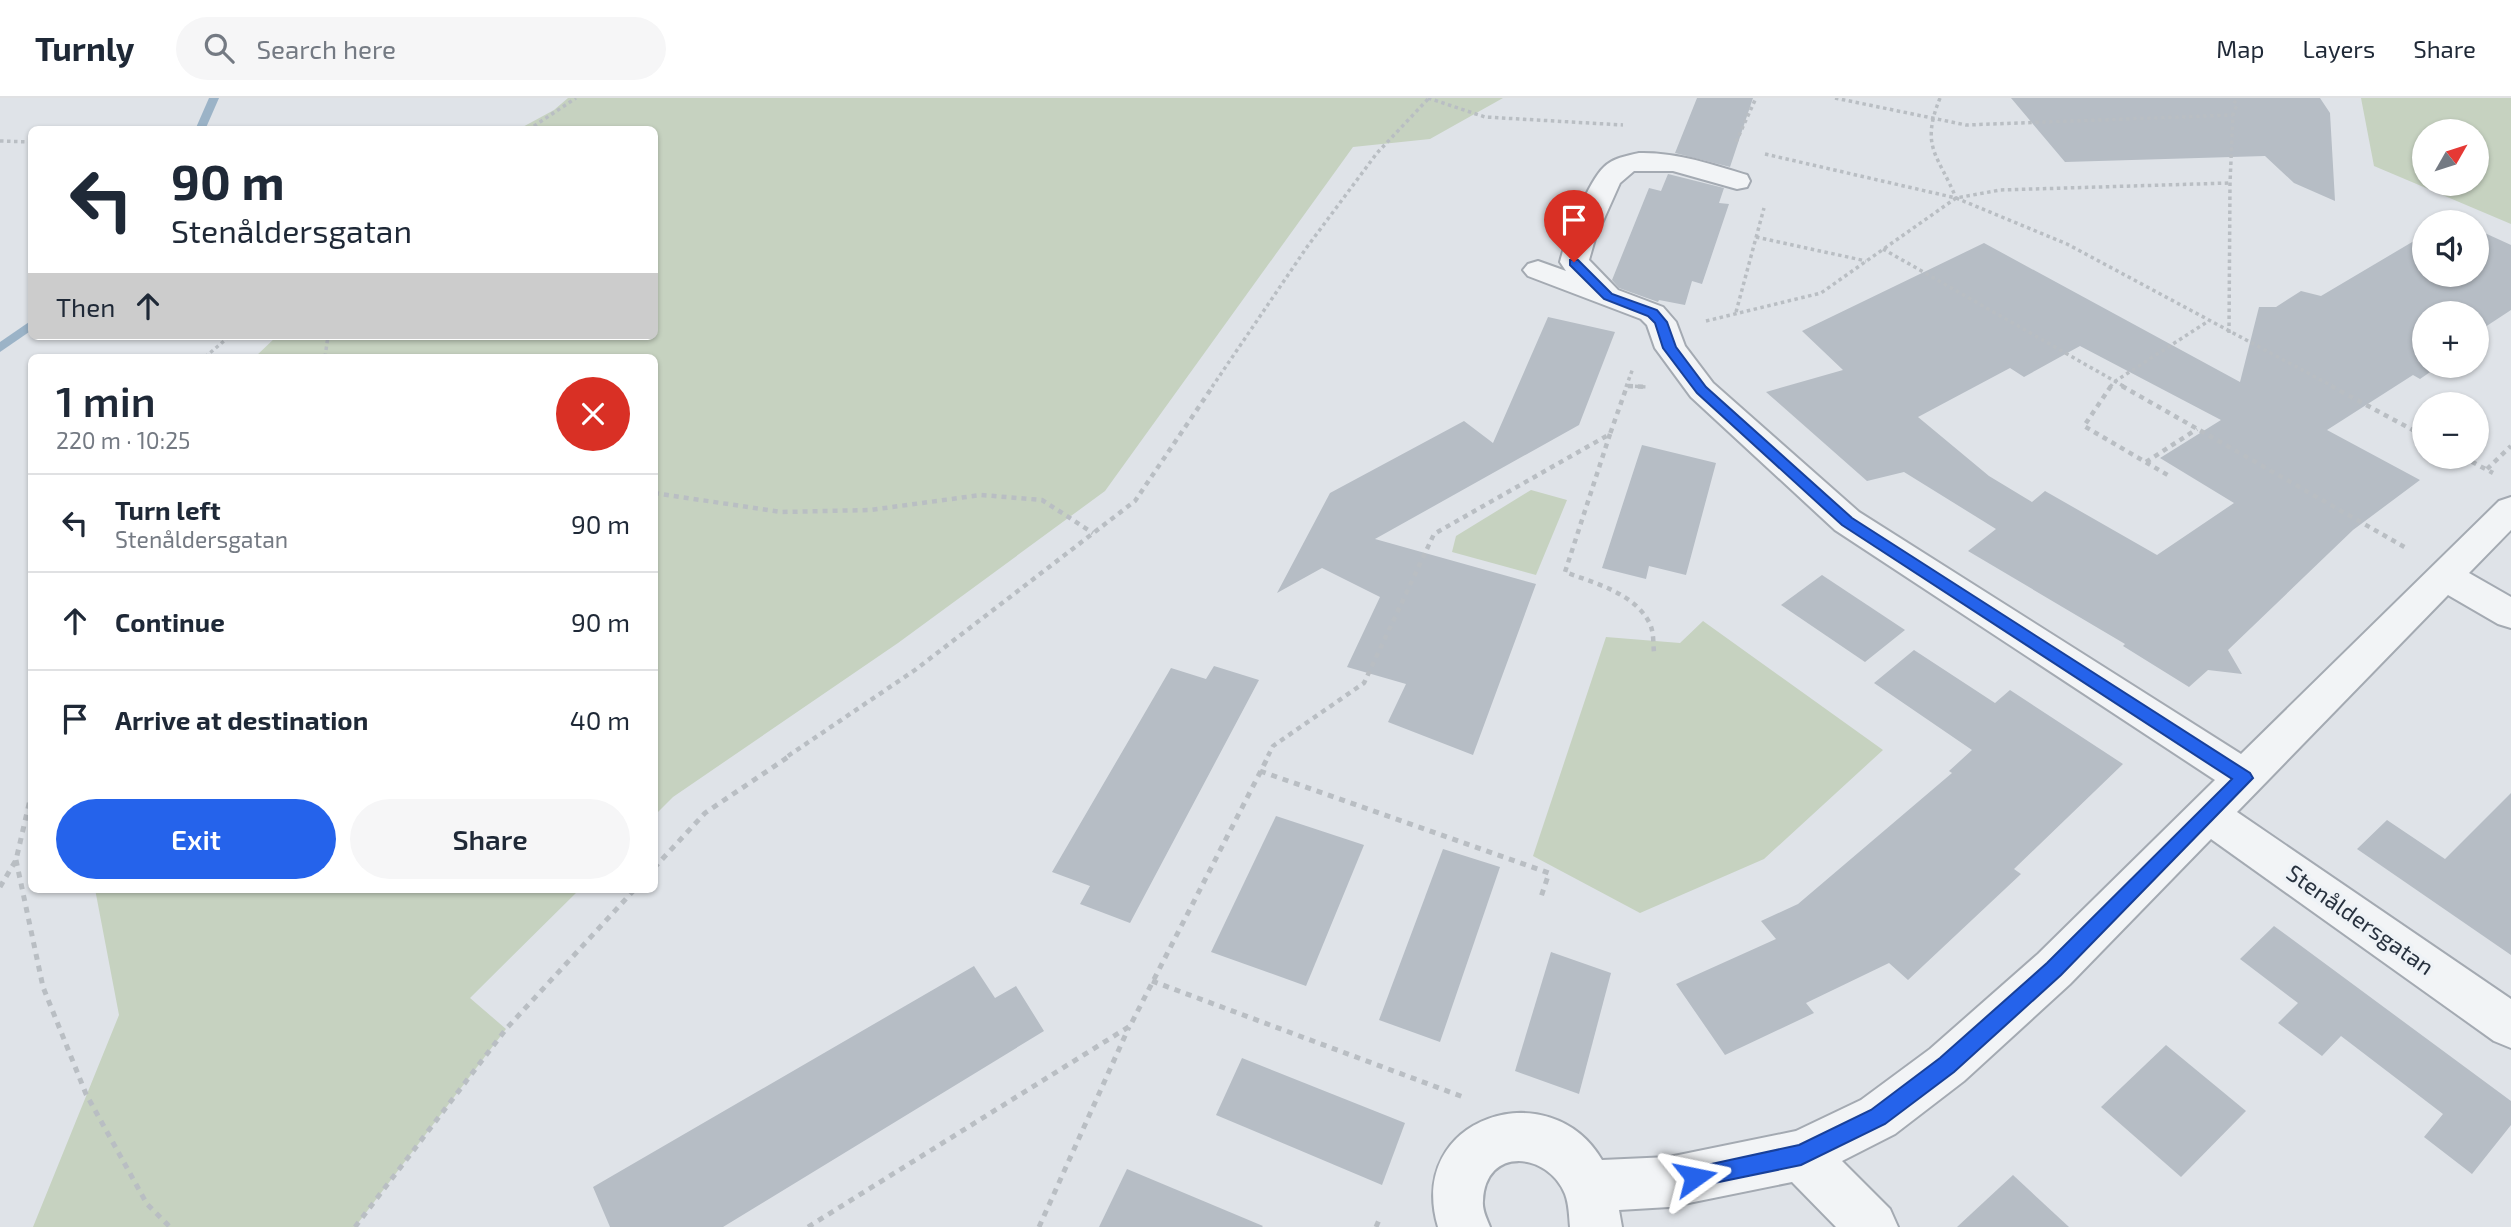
<!DOCTYPE html>
<meta charset="utf-8">
<style>
body{margin:0;font-family:"Exo 2",sans-serif;background:#f6f6f7;color:#1f2937;height:100vh;display:flex;flex-direction:column;font-size:26px;white-space:nowrap}
*{box-sizing:border-box;margin:0}
p{font-size:23px;color:#747a83}
.icon{flex:none;width:38px;height:38px;fill:none;stroke:currentColor;stroke-width:2;stroke-linecap:round;stroke-linejoin:round}
.map{position:relative;flex:1;overflow:hidden}
.drawer{position:absolute;left:28px;top:256px;width:630px;height:539px;display:flex;flex-direction:column;background:#fff;border-radius:10px;box-shadow:0 2px 5px #0004}
.drawer>*{flex:none}
.hud{position:absolute;left:28px;top:28px;width:630px;height:214px;border-radius:10px;box-shadow:0 2px 5px #0004;background:#fff;color:#1f2937;overflow:hidden}
.needle{width:46px;rotate:51deg}
.tools{position:absolute;left:2412px;top:21px;display:grid;gap:14px}
.tools a{display:grid;place-items:center;width:77px;height:77px;border-radius:50%;background:#fff;box-shadow:0 2px 5px #0004;font-size:35px}
.pin{position:absolute;display:grid;place-items:center;width:60px;height:60px;color:#fff;margin:-72px -30px;border-radius:50% 50% 50% 0;rotate:-45deg;box-shadow:0 0 7px #0007}
.pin .icon{rotate:45deg}
.me{position:absolute;width:77px;margin:-38px;rotate:78deg;stroke-linejoin:round;filter:drop-shadow(0 0 5px #0008)}
.turn{display:flex;align-items:center;gap:24px;height:147px;padding:0 28px;font-size:32px}
.turn .icon{width:91px;height:91px;stroke-width:2.5}
.turn b{display:block;font-size:49px;line-height:60px}
.then{display:flex;align-items:center;height:66px;padding:0 28px;background:#0003;gap:14px;font-size:26px}
.round{display:grid;place-items:center;flex:none;width:74px;height:74px;border-radius:37px;background:#f6f6f7}
.overview{display:flex;align-items:center;justify-content:space-between;height:119px;padding:0 28px}
h1{font-size:42px;font-weight:600;line-height:52px}
.action{display:flex;gap:14px;margin-top:auto;padding:14px 28px}
.action a{flex:1;height:80px;border-radius:42px;background:#2563eb;color:#fff;font-size:28px;font-weight:600;line-height:80px;text-align:center}
.action a+a{background:#f6f6f7;color:#1f2937}
ul{padding:0;list-style:none}
li{display:flex;align-items:center;gap:21px;height:98px;padding:0 28px;border-top:2px solid #e0e1e3}
li div{flex:1}
li b{display:block;font-size:26px}
li em{font-style:normal}
header{display:flex;align-items:center;gap:42px;box-sizing:border-box;height:98px;padding:0 35px;background:#fff;border-bottom:2px solid #e0e1e3}
header strong{font-size:33px}
nav{display:flex;gap:38px;margin-inline-start:auto;font-size:24px}
.search{width:490px;height:63px;background:#f6f6f7;display:flex;align-items:center;gap:18px;box-sizing:border-box;padding:0 24px;border-radius:38px;color:#747a83;font-size:26px}
.map>svg:first-child{display:block}
.green{fill:#c6d2c0;fill-rule:evenodd}
.lines{fill:none;stroke-linecap:round;stroke-linejoin:round}
.stream{fill:#9bb3c7;fill-rule:evenodd}
.building{fill:#b6bdc5;fill-rule:evenodd}
.minor-casing{stroke:#a4aab2;stroke-width:4}
.path-far2{stroke:#b9bec3;stroke-width:3.5;stroke-dasharray:3.5 3.5;stroke-linecap:butt}
.path-far1{stroke:#b9bec3;stroke-width:4.5;stroke-dasharray:5 5;stroke-linecap:butt}
.path{stroke:#b9bec3;stroke-width:5;stroke-dasharray:6 6;stroke-linecap:butt}
.minor{fill:#f2f4f6;fill-rule:evenodd}
.route{fill:#2563eb;stroke:#184099;stroke-width:2}
.labels{text-anchor:middle;stroke-width:7;stroke-linejoin:round;paint-order:stroke}
.street-label{font-size:23px;fill:#28323f;stroke:#eef2f6}
</style>
<header>
<strong>Turnly</strong>
<div class="search"><svg class="icon" aria-label="search" viewBox="0 0 24 24"><circle cx="10" cy="10" r="6"/><path d="M15 15l6 6"/></svg>Search here</div>
<nav><a>Map</a><a>Layers</a><a>Share</a></nav>
</header>
<div class="map">
<svg width="2511" height="1129" viewBox="0 0 2511 1129">
<rect width="100%" height="100%" fill="#dfe3e8"/>
<g class="green">
<path d="M568 0H1503L1430 41 1353 49 1105 393 898 545 673 699 655 717 654 259H255L277 238H654V32L519 31 554 12Z"/>
<path d="M2361 0H2511V126L2374 68ZM2424 33H2476V86H2424Z"/>
<path d="M1531 392 1567 402 1536 477 1452 454 1456 438Z"/>
<path d="M1703 523 1883 652 1764 761 1640 815 1533 758 1606 539 1680 545Z"/>
<path d="M95 791H580L470 900 506 931 355 1129H33L119 917Z"/>
</g>
<g class="lines">
<g class="stream">
<path d="M209 0H219L205 32H195Z"/>
<path d="M32 222V232L0 254V244Z"/>
</g>
</g>
<g class="building">
<path d="M1697 0H1753L1730 69 1675 55Z"/>
<path d="M2011 0H2320L2330 15 2335 103 2294 85 2265 58 2065 64Z"/>
<path d="M1668 76 1724 90 1719 105 1729 106 1702 186 1692 183 1685 207 1659 202 1658 204 1619 190 1612 182 1649 90 1661 93Z"/>
<path d="M2476 131 2511 147V212L2476 235V215H2424V268H2439L2420 281 2413 277 2327 332 2420 382 2353 432 2228 552 2242 576 2208 572 2189 589 2123 548 2125 546 1968 453 1996 431 1904 374 1867 383 1766 294 1843 272 1802 233 1984 145 2240 284 2259 209H2276L2301 193 2321 198 2424 137V177H2476ZM2080 248 2221 322 2160 360 2234 405 2157 457 2045 393 2032 404 1989 378 1918 319 2010 270 2024 279Z"/>
<path d="M1548 219 1615 234 1579 327 1375 441 1536 486 1473 657 1388 624 1406 586 1347 569 1380 499 1322 470 1277 495 1330 395 1464 323 1493 345Z"/>
<path d="M1642 347 1716 365 1686 477 1649 468 1646 481 1602 470Z"/>
<path d="M1822 477 1905 532 1865 564 1781 507Z"/>
<path d="M1914 552 1995 605 2010 592 2123 666 2014 771 2021 776 1908 882 1889 865 1806 905 1814 915 1725 957 1676 886 1776 841 1761 823 1798 806 1952 675 1949 673 1972 652 1874 585Z"/>
<path d="M1214 568 1259 582 1130 825 1080 806 1090 788 1052 774 1171 570 1206 581Z"/>
<path d="M2511 695V857L2357 751 2387 722 2445 761Z"/>
<path d="M1276 718 1364 747 1306 888 1211 854Z"/>
<path d="M1443 751 1500 769 1440 944 1379 922Z"/>
<path d="M2274 828 2511 1003V1027L2472 1076 2424 1039 2443 1016 2341 938 2322 958 2278 925 2298 905 2240 861Z"/>
<path d="M1551 854 1611 875 1579 996 1515 973Z"/>
<path d="M974 868 995 900 1016 888 1044 933 723 1129H610L593 1089Z"/>
<path d="M2166 947 2246 1013 2181 1079 2101 1009Z"/>
<path d="M1242 960 1405 1025 1382 1087 1216 1017Z"/>
<path d="M1127 1071 1263 1128 1262 1129H1099Z"/>
<path d="M2013 1077 2069 1129H1957Z"/>
</g>
<g class="lines">
<defs>
<path id="minor" d="M1639 55C1676 54 1711 66 1747 77L1750 83 1747 89 1737 91 1673 73H1634L1620 85 1595 141 1589 162 1618 192 1663 209 1676 224 1685 248 1713 285 1859 414 2241 656 2499 403 2511 399V432L2469 475 2511 499V530L2498 526 2448 497 2237 714 2511 901V950L2494 943 2211 741 2070 886 1964 983 1895 1036 1842 1063 1890 1111 1898 1129H1836L1792 1084 1669 1109 1619 1112 1622 1129H1570C1569 1119 1569 1106 1565 1096 1548 1054 1485 1048 1483 1103 1482 1112 1487 1121 1490 1129H1438C1405 1019 1550 973 1602 1062L1669 1059 1796 1033 1861 1002 1930 951 2038 856 2215 682 1835 432 1691 299 1655 250 1647 227 1641 221 1528 178 1523 172 1528 166 1538 163 1566 173 1560 164C1565 143 1588 84 1604 69 1613 60 1626 58 1639 55Z"/>
</defs>
<use href="#minor" class="minor-casing"/>
<g class="path-far2">
<path d="M1428 0 1485 19 1623 27"/>
<path d="M1835 0 1966 27 2233 17"/>
<path d="M1940 0C1920 50 1938 56 1956 100"/>
<path d="M528 32 576 0"/>
<path d="M0 43 32 44"/>
<path d="M1736 44 1756 0"/>
<path d="M1765 56 1956 100 2067 146 2334 289"/>
<path d="M1756 139 1866 163"/>
<path d="M1883 151 2125 289"/>
<path d="M1736 214 1764 110"/>
<path d="M1706 223 1821 195 1956 100 2000 92 2230 85"/>
<path d="M2229 235 2230 85 2233 17 2237 6 2230 0"/>
<path d="M205 259 230 238"/>
<path d="M325 259 328 238"/>
<path d="M1628 288 1648 289"/>
<path d="M1212 289 1307 149 1377 55 1429 0"/>
<path d="M1626 289 1633 270"/>
<path d="M2110 289 2114 284 2207 224"/>
</g>
<g class="path-far1">
<path d="M1628 288 1648 289"/>
<path d="M2111 288 2084 328 2171 379"/>
<path d="M2122 288 2408 451"/>
<path d="M2331 288 2424 338"/>
<path d="M1610 336 1565 474C1594 485 1635 495 1650 526 1654 535 1653 545 1654 554"/>
<path d="M2463 359 2493 375"/>
<path d="M2146 364 2197 331"/>
<path d="M2487 371 2511 348"/>
<path d="M654 395 781 414 870 412 981 397 1042 402 1093 435"/>
<path d="M788 658 915 572 1135 403 1213 288"/>
<path d="M1268 658 1273 648 1364 585 1434 436 1610 336 1627 288"/>
</g>
<g class="path">
<path d="M1260 673 1549 775 1540 802"/>
<path d="M16 762 43 889 86 996 147 1106 170 1129"/>
<path d="M654 770 705 715 791 657"/>
<path d="M0 789 16 762 32 693"/>
<path d="M1152 883 1466 1000"/>
<path d="M355 1129 506 931 635 791"/>
<path d="M808 1129 1130 928 1269 657"/>
<path d="M1039 1129 1129 929"/>
<path d="M1376 1129 1379 1122"/>
</g>
<use href="#minor" class="minor"/>
</g>
<path class="route" d="M1570 162H1578L1612 196 1657 212 1667 224 1676 249 1706 289 1852 420 2250 675 2253 680 2061 877 1954 974 1885 1026 1801 1067 1695 1089 1688 1086 1685 1079 1688 1071 1799 1047 1871 1012 1940 960 2047 865 2232 681 1842 427 1697 295 1663 250 1655 225 1648 218 1604 201 1570 167Z"/>
<g class="labels">
<g class="street-label">
<text transform="translate(2360 822) rotate(35)" y="8">Stenåldersgatan</text>
</g>
</g>
</svg>
<div class="tools">
<a><svg class="needle" viewBox="-14 -14 28 28"><path d="M0-13l5 13h-10z" fill="#e53935"/><path d="M0 13l5-13h-10z" fill="#747a83"/></svg></a>
<a><svg class="icon" aria-label="sound" viewBox="0 0 24 24"><path d="M4 9h4l5-4v14l-5-4H4zM17 9q2 3 0 6"/></svg></a>
<a>+</a>
<a>−</a>
</div>
<div class="pin" style="left:1574px;top:164px;background:#d93025"><svg class="icon" aria-label="arrive" viewBox="0 0 24 24"><path d="M6 21V4h12l-3 4 3 4H6"/></svg></div>
<svg class="me" style="left:1695px;top:1079px" viewBox="-20 -20 40 40"><path d="M0-17L14 15 0 8-14 15z" fill="#2563eb" stroke="#fff" stroke-width="4"/></svg>
<div class="hud">
<div class="turn"><svg class="icon" aria-label="left" viewBox="0 0 24 24"><path d="M17 20v-9H6M10 6l-5 5 5 5"/></svg><div><b>90 m</b>Stenåldersgatan</div></div>
<div class="then">Then<svg class="icon" aria-label="ahead" viewBox="0 0 24 24"><path d="M12 20V5M6 11l6-6 6 6"/></svg></div>
</div>
<section class="drawer">
<div class="overview"><div><h1>1 min</h1><p>220 m · 10:25</p></div><a class="round" style="background:#d93025;color:#fff"><svg class="icon" aria-label="close" viewBox="0 0 24 24"><path d="M6 6l12 12M18 6L6 18"/></svg></a></div>
<ul>
<li><svg class="icon" aria-label="left" viewBox="0 0 24 24"><path d="M17 20v-9H6M10 6l-5 5 5 5"/></svg><div><b>Turn left</b><p>Stenåldersgatan</p></div><em>90 m</em></li>
<li><svg class="icon" aria-label="ahead" viewBox="0 0 24 24"><path d="M12 20V5M6 11l6-6 6 6"/></svg><div><b>Continue</b></div><em>90 m</em></li>
<li><svg class="icon" aria-label="arrive" viewBox="0 0 24 24"><path d="M6 21V4h12l-3 4 3 4H6"/></svg><div><b>Arrive at destination</b></div><em>40 m</em></li>
</ul>
<div class="action"><a>Exit</a><a>Share</a></div>
</section>
</div>
